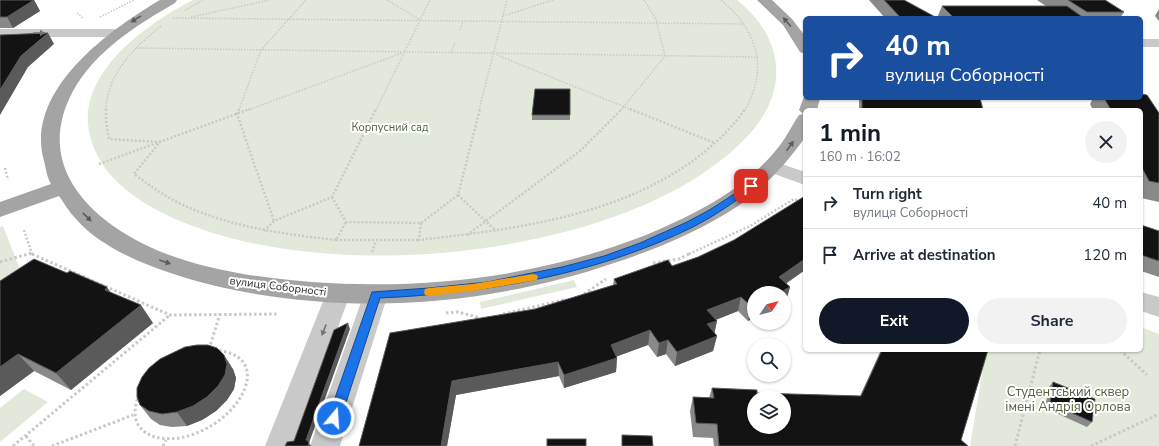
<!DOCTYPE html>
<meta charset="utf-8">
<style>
body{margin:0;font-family:"Nunito Sans",sans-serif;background:#f2f2f3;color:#1f2937;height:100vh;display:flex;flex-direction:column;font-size:15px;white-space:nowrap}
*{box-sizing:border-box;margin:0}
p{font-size:13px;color:#747a83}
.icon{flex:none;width:22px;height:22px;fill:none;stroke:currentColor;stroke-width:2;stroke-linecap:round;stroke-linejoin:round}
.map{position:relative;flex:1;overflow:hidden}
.side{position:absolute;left:803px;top:108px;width:340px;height:244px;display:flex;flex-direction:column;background:#fff;border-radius:6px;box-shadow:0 1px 3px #0004}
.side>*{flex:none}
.banner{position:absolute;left:803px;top:16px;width:340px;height:84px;border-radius:6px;box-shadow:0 1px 3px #0004;background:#1a4fa0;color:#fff;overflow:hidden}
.needle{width:26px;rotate:55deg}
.tools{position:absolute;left:747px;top:286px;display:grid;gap:8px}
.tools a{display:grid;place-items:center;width:44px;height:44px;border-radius:50%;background:#fff;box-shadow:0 1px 3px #0004;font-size:20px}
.pin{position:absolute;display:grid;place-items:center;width:34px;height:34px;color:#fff;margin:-17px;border-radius:8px;box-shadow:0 2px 6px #0006}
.me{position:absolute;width:44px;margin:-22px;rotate:18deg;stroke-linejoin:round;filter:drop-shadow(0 0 3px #0008)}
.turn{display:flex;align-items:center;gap:14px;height:84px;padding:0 16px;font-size:18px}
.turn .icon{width:52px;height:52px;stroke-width:2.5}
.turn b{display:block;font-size:28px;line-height:34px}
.round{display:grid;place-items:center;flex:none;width:42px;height:42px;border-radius:21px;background:#f2f2f3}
.overview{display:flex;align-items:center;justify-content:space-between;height:68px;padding:0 16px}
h1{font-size:24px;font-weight:700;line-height:30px;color:#111827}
.cta{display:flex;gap:8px;margin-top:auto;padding:8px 16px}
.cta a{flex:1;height:46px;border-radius:24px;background:#111827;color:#fff;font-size:16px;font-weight:700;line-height:46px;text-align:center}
.cta a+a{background:#f2f2f3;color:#1f2937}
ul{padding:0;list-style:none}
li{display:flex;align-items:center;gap:12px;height:52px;padding:0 16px;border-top:1px solid #e0e1e3}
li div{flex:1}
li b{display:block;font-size:15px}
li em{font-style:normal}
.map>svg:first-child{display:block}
.green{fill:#e2e9da}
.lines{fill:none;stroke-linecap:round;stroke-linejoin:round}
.path-far2{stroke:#c9c9c9;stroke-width:1.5;stroke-dasharray:1.5 1.5;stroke-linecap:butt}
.path-far1{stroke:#c9c9c9;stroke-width:2.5;stroke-dasharray:2 2;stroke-linecap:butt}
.path{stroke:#c9c9c9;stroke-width:3;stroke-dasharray:2.5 2.5;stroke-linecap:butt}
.minor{fill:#c9c9c9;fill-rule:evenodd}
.major{fill:#a4a4a4;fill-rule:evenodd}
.wall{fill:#898989}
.shaded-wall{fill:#5a5a5a}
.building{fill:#131313;stroke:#5a5a5a;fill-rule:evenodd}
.oneway{fill:#5c5c5c}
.oneway2{fill:#737373}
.route{fill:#1a73e8;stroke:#114b97}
.slow{fill:#f59e0b}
.labels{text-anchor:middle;stroke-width:4;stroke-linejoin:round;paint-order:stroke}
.park-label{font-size:11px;fill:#4f643d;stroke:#fff}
.street-label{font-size:11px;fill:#2c2c2c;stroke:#fff}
.near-park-label{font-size:13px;fill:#4f643d;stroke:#fff}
</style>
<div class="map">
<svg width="1159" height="446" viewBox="0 0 1159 446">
<rect width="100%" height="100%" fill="#fff"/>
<g class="green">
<path d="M193 0H737C766 23 784 56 773 94 762 130 729 156 699 176 570 259 327 281 185 223 143 206 98 179 89 131 78 72 148 23 193 0Z"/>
<path d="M3 226 27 287 0 304V227Z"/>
<path d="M574 280 577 287 481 309 480 302Z"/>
<path d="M1141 327 1159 334V446H970L986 350H1141Z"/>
<path d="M24 389 48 402 0 442V408Z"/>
</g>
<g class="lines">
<g class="path-far2">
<path d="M387 0 420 20"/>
<path d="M721 0C757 30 769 67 745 110"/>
<path d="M185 10 204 0"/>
<path d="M77 13 83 18"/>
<path d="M503 16 553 0"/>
<path d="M100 17 134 0"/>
<path d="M191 17 270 0"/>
<path d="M173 18 744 24"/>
<path d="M460 30 463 21"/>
<path d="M136 48 758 57"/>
<path d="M451 53 455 42"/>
<path d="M497 55 632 110"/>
<path d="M106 110C107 73 135 47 161 26"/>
<path d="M239 110 261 50 306 0"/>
<path d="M248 110 402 53"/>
<path d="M376 110 430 0"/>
<path d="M479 110 507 0"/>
<path d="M621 110 665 56 656 19 644 0"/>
</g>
<g class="path-far1">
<path d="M106 109V121L109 139 160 142 134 174C149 185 164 196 181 204 230 227 283 234 336 240L346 222"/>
<path d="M239 109 237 114 274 221"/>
<path d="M630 109 715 143"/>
<path d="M99 164 250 109"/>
<path d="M5 168 8 180"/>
<path d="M458 195 496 231"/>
<path d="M332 197 346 222 421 223 458 195 480 109"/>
<path d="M421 223 419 240C518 229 629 215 708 149 722 137 735 124 745 109"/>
<path d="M24 230 32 254H31"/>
<path d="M264 231 274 221 332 197 376 109"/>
<path d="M467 235 580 151 622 109"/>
<path d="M336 240H419"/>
<path d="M372 252 376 241"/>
<path d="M689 254 750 226 794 199 805 203"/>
</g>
<g class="path">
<path d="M32 254 170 315 279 314"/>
<path d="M0 262 32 253"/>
<path d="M653 263 679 259 691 253"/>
<path d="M584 294 606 279"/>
<path d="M446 313 458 312 480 318"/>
<path d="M503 314 564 300"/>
<path d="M209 349 220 314"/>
<path d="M209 350C255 350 257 383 229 412 216 425 197 435 179 438 132 444 122 408 152 377 167 361 188 354 209 350Z"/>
<path d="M1120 350 1147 375"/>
<path d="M26 436 34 446"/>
<path d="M13 446 170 315"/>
<path d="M52 446 133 415"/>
<path d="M163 446 166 440"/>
<path d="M1015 446 1040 350"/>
<path d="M1091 446 1159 414"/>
</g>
<g class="minor">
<path d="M0 29H115L120 30 122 33 120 36 115 37H0Z"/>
<rect x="1141" y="39" width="18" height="8"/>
<path d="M773 161 805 172V185L766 171 763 167 766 163Z"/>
<path d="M338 285 347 288 350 294 295 446H265L326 294 329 288Z"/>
<path d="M376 285 385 288 388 294 340 446H310L364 294 367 288Z"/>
<path d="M1141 292 1159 297V317L1141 311Z"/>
</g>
<g class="major">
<path d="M160 0H177L175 3C137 25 95 51 73 91 31 169 96 226 164 253 210 271 262 278 312 282 426 290 539 277 646 235 679 221 713 205 742 183 758 170 774 155 785 138 790 130 794 122 799 115L803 114 799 110 805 94V98H820L817 110H805V136L804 139C785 165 764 188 738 206 700 231 657 249 614 263 489 306 349 316 220 287 174 276 108 256 76 219 69 212 64 203 59 196L0 217V202L51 184C47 178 46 168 44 161 24 91 109 30 160 0Z"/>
<path d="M757 0H772L792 19 805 36V54L800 52 783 25Z"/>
</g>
</g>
<g class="wall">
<path d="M0 0H34L40 11 13 28H0Z"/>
<path d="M869 0H904L937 18H885Z"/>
<path d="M1037 0H1105L1124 12 1120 18H937L942 6H1046Z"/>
<path d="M1159 9V21L1155 16Z"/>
<path d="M570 89V120H532V115Z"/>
<path d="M859 98H980L983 110H859Z"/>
<path d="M1093 98H1141L1159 113V202L1141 198V110H1093L1090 104Z"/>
<path d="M1141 225 1159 231V277L1141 271Z"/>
<path d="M672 266 805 270 786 284 790 287 786 301 754 293V318L748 321 738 311 716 320 717 321 714 333 717 336 713 351 675 366 666 354 657 357 648 345 617 356 616 372 564 388 559 376 456 395 447 446H359L535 309 613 285 614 279Z"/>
<path d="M0 281 111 292 153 323 71 390 34 371 0 396Z"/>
<path d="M881 350H988L961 440 968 446H714L713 438 693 437 690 411 693 397 709 398 712 388 757 393 860 396Z"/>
<path d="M233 369 236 378 234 389 227 400 216 411 202 420 187 426 172 427 160 425 151 419 140 405Z"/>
<path d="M1053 382 1092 422 1087 427 1045 408 1049 387Z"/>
</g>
<g class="shaded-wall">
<path d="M34 0 40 11 13 28 7 17Z"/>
<path d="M48 33 54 44 28 67 0 115V90L21 56Z"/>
<path d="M805 259V270L774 291 779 277Z"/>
<path d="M107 287 119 305 105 290Z"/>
<path d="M790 287 786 301 784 302V293H779Z"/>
<path d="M741 297 738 311 705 324 707 310Z"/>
<path d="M141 305 153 323 71 390 56 373Z"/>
<path d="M754 306V318L748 321 752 307Z"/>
<path d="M717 321 714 335 707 324Z"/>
<path d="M348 323 350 329 309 443 311 446H308L306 440Z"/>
<path d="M650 330 648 345 610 359 611 345Z"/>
<path d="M717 336 713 351 675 366 677 352Z"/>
<path d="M668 340 666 354 657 357 659 343Z"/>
<path d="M18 354 34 371 0 396V367Z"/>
<path d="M224 355 233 369 236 378 234 389 227 400 216 411 202 420 187 426 177 412Z"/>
<path d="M617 358 616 372 564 388V375Z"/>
<path d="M558 362 559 376 456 395 447 446H441L452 381Z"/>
</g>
<g class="building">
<path d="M0 0H34L7 17H0Z"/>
<path d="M884 0H904L937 18H901Z"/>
<path d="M1068 0H1105L1124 12H1087Z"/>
<path d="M942 6H1067L1084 18H954Z"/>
<path d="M48 33 21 56 0 90V35Z"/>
<path d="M535 89H570V115H532Z"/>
<path d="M1141 94 1147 95 1159 113V183L1149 181 1141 166V110H1111L1104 98H1141Z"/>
<path d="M862 98H980L983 110H862Z"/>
<path d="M805 196V259L779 277 790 287 779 293H754V306L752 307 741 297 707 310 717 321 707 324 717 336 677 352 668 340 659 343 650 330 611 345 617 358 564 375 558 362 452 381 441 446H359L390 333 535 309 617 284 614 279 668 260 672 266 698 257 734 240Z"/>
<path d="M1141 225 1159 231V261L1141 255Z"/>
<path d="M34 259 67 273 70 271 107 287 105 290 141 305 56 373 18 354 0 367V281Z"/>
<path d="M348 323 306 440 309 442 308 446H285L287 442 294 441 334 330Z"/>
<path d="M197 345H208L217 348 224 355 227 364 225 375 218 386 207 397 193 406 177 412 162 414 149 411 140 405 137 397V388L142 377 149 368 160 359 185 347Z"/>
<path d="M882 350H988L961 440 968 446H719L717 424 696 423 693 397 714 398 712 388 757 390V393L861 396ZM754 397H784V427H754Z"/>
<path d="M1053 382 1095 399 1092 422 1050 403Z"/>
<path d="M622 435 652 436 653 446H622Z"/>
<rect x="547" y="439" width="39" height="7"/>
</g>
<defs><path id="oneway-solid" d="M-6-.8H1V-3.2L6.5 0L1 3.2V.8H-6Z"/></defs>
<g class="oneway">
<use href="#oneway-solid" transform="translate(136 19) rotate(148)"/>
<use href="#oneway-solid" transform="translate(787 22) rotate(-131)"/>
<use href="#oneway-solid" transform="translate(790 146) rotate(-54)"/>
<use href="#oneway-solid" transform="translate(87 217) rotate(44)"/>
<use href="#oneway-solid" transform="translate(165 262) rotate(19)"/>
</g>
<g class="oneway2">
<use href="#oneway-solid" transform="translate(39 33)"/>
<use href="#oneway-solid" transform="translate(324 330) rotate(111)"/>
</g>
<path class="route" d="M751 183 756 186 754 188C734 202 715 216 693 227 595 275 488 293 380 298L341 418 339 422 334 424 330 422 328 418 372 292 429 288 487 282 562 267 604 256 640 243 687 222 711 209Z"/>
<path class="slow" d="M533 274 537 275 538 277 537 280 473 291 429 296 425 295 424 292 425 289 429 288 473 284Z"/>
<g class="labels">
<g class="park-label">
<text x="390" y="131">Корпусний сад</text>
</g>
<g class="street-label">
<text transform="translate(278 286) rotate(7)" y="4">вулиця Соборності</text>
</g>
<g class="near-park-label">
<text x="1068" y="396">Студентський сквер<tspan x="1068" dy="15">імені Андрія Орлова</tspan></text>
</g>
</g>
</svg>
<div class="tools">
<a><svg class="needle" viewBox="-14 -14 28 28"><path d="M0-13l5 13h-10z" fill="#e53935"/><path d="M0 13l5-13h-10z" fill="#747a83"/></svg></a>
<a><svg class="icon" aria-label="search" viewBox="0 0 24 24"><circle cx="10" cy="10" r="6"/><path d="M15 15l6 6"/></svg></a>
<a><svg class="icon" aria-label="layers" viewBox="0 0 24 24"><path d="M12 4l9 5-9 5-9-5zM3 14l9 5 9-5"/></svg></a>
</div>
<div class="pin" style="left:751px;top:186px;background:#d93025"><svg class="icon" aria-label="arrive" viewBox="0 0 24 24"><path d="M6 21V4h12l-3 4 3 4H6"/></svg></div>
<svg class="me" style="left:334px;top:418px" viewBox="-20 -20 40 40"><circle r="17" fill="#1a73e8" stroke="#fff" stroke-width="3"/><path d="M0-11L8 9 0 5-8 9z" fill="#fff"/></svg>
<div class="banner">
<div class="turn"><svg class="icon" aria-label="right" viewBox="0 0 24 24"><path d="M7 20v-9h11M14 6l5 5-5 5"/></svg><div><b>40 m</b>вулиця Соборності</div></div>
</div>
<section class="side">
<div class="overview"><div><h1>1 min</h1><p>160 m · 16:02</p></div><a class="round"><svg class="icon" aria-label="close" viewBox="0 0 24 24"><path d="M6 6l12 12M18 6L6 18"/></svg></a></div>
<ul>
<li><svg class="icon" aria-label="right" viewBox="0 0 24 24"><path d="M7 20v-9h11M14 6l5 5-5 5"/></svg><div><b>Turn right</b><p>вулиця Соборності</p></div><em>40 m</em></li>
<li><svg class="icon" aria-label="arrive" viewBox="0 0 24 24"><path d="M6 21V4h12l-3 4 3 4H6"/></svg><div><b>Arrive at destination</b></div><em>120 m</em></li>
</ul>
<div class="cta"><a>Exit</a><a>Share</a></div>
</section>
</div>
